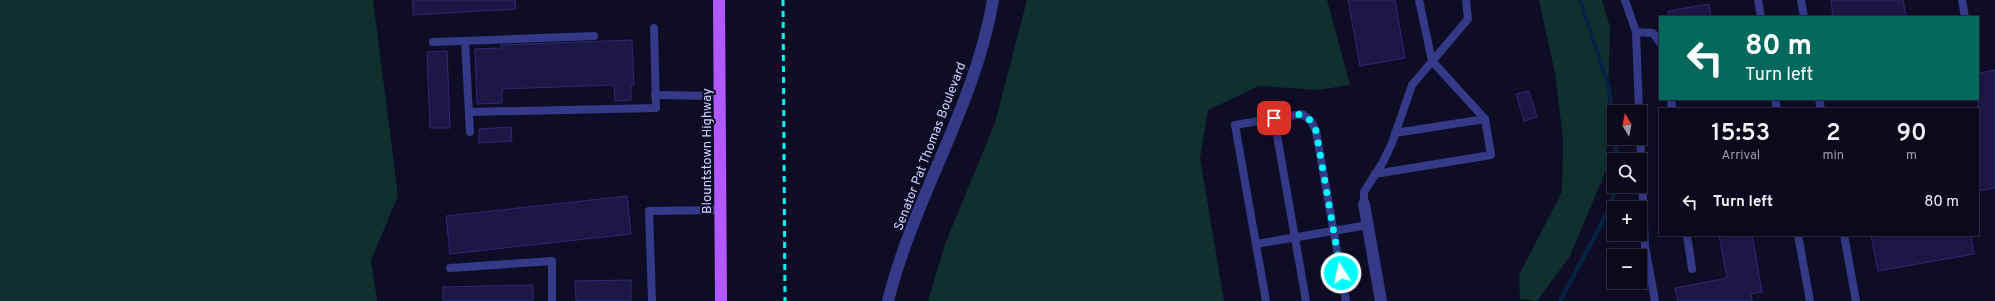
<!DOCTYPE html>
<meta charset="utf-8">
<style>
body{margin:0;font-family:Overpass,sans-serif;background:#191829;color:#f1f3f6;height:100vh;display:flex;flex-direction:column;font-size:15px;white-space:nowrap}
*{box-sizing:border-box;margin:0}
p{font-size:13px;color:#9a9aa3}
.icon{flex:none;width:22px;height:22px;fill:none;stroke:currentColor;stroke-width:2;stroke-linecap:round;stroke-linejoin:round}
.map{position:relative;flex:1;overflow:hidden}
.side{position:absolute;left:1659px;top:108px;width:320px;height:128px;display:flex;flex-direction:column;background:#0b0a1c;border-radius:0px;box-shadow:0 2px 6px #0003,0 0 0 1px #2b2b3b}
.side>*{flex:none}
.guide{position:absolute;left:1659px;top:16px;width:320px;height:84px;border-radius:0px;box-shadow:0 2px 6px #0003,0 0 0 1px #2b2b3b;background:#00695c;color:#fff;overflow:hidden}
.needle{width:26px;rotate:350deg}
.fabs{position:absolute;left:1607px;top:105px;display:grid;gap:8px}
.fabs a{display:grid;place-items:center;width:40px;height:40px;border-radius:0px;background:#0b0a1c;box-shadow:0 2px 6px #0003,0 0 0 1px #2b2b3b;font-size:20px}
.pin{position:absolute;display:grid;place-items:center;width:34px;height:34px;color:#fff;margin:-17px;border-radius:8px;box-shadow:0 2px 6px #0006}
.me{position:absolute;width:44px;margin:-22px;rotate:350deg;stroke-linejoin:round;filter:drop-shadow(0 0 3px #0008)}
.turn{display:flex;align-items:center;gap:14px;height:84px;padding:0 20px;font-size:18px}
.turn .icon{width:52px;height:52px;stroke-width:2.5}
.turn b{display:block;font-size:28px;line-height:34px}
.eta{display:flex;justify-content:space-evenly;align-items:center;height:68px;text-align:center}
.eta b{font-size:24px;font-weight:600;line-height:28px}
ul{padding:0;list-style:none}
li{display:flex;align-items:center;gap:12px;height:52px;padding:0 20px}
li div{flex:1}
li b{display:block;font-size:15px}
li em{font-style:normal}
.map>svg:first-child{display:block}
.green{fill:#0f302c}
.lines{fill:none;stroke-linecap:round;stroke-linejoin:round}
.stream{stroke:#062345;stroke-width:4}
.building{fill:#1d1748;stroke:#302875}
.lane{stroke:#343988;stroke-width:8}
.street{stroke:#343988;stroke-width:12}
.primary{stroke:#b158ff;stroke-width:12}
.rail{stroke:#00fbfc;stroke-width:3;stroke-dasharray:6 5;stroke-linecap:butt}
.route{stroke:#00fbfc;stroke-width:7;stroke-dasharray:0 12.6}
.labels{text-anchor:middle;stroke-width:4;stroke-linejoin:round;paint-order:stroke}
.street-label{font-size:13px;fill:#d2d1ff;stroke:#0f0d25}
</style>
<div class="map">
<svg width="1995" height="301" viewBox="0 0 1995 301">
<rect width="100%" height="100%" fill="#0f0d25"/>
<g class="green">
<path d="M0 0H373L398 196 371 260 377 301H0Z"/>
<path d="M1027 0H1327L1350 85 1318 90 1259 86 1208 110 1200 158 1224 301H928L945 244 995 123Z"/>
<path d="M1539 0H1602L1610 27 1606 170 1570 256 1537 301 1520 299 1519 275 1562 192 1563 138 1555 73Z"/>
</g>
<g class="lines">
<g class="stream">
<path d="M1580 0 1609 88 1614 133"/>
<path d="M1615 138 1617 160"/>
<path d="M1560 301 1611 206 1615 186"/>
</g>
</g>
<g class="building">
<path d="M413 0H515L516 9 413 15Z"/>
<path d="M1348 0H1395L1405 58 1360 66Z"/>
<path d="M1831 0H1903L1906 17H1833Z"/>
<path d="M1709 4 1711 17H1668V11Z"/>
<path d="M632 40 634 85H631V100L615 101 614 85 502 89V103L477 104 475 49 501 48V45Z"/>
<path d="M447 51 450 128H430L427 52Z"/>
<path d="M1995 70V188L1978 191V73Z"/>
<path d="M1529 91 1537 117 1524 121 1516 94Z"/>
<path d="M511 127 512 141 479 143V129Z"/>
<path d="M627 196 631 234 450 254 446 216Z"/>
<path d="M1719 235H1752L1762 292 1751 294 1752 301H1678L1675 288 1727 278Z"/>
<path d="M1871 235H1971L1974 254 1878 271Z"/>
<path d="M631 280V301H576L575 281Z"/>
<path d="M533 285V301H443V287Z"/>
</g>
<g class="lines">
<g class="lane">
<path d="M1625 0 1636 32 1639 112"/>
<path d="M1758 0 1761 17"/>
<path d="M1801 0 1804 17"/>
<path d="M1962 0 1965 17"/>
<path d="M1636 32 1653 33 1660 43"/>
<path d="M465 41 470 132"/>
<path d="M433 42 594 36"/>
<path d="M655 95 719 96"/>
<path d="M1671 99 1672 109"/>
<path d="M1775 99 1777 109"/>
<path d="M1819 99 1821 109"/>
<path d="M469 112 656 108 654 28"/>
<path d="M1274 118 1306 301"/>
<path d="M1395 133 1485 119 1432 61 1419 0"/>
<path d="M1640 134 1645 246 1655 301"/>
<path d="M1375 174 1491 155 1485 119"/>
<path d="M1364 204V192L1383 162 1392 143 1412 85 1468 19 1466 0"/>
<path d="M1687 235 1692 269"/>
<path d="M1798 235 1810 301"/>
<path d="M1844 235 1856 301"/>
<path d="M1256 244 1368 225"/>
<path d="M450 268 552 261V301"/>
<path d="M652 301 649 211 720 210"/>
<path d="M1266 301 1235 125 1302 114 1311 121 1316 131 1346 301"/>
</g>
<g class="street">
<path d="M1364 204 1381 301"/>
<path d="M888 301C914 197 975 106 993 0"/>
</g>
<path class="primary" d="M719 0 721 301"/>
<path class="rail" d="M783 0 785 301"/>
</g>
<g class="lines">
<path class="route" d="M1274 118 1302 114 1311 121 1316 131 1341 273"/>
</g>
<g class="labels">
<g class="street-label">
<text transform="translate(929 146) rotate(-69)" y="5">Senator Pat Thomas Boulevard</text>
<text transform="translate(706 151) rotate(-90)" y="5">Blountstown Highway</text>
</g>
</g>
</svg>
<div class="fabs">
<a><svg class="needle" viewBox="-14 -14 28 28"><path d="M0-13l5 13h-10z" fill="#e53935"/><path d="M0 13l5-13h-10z" fill="#9a9aa3"/></svg></a>
<a><svg class="icon" aria-label="search" viewBox="0 0 24 24"><circle cx="10" cy="10" r="6"/><path d="M15 15l6 6"/></svg></a>
<a>+</a>
<a>−</a>
</div>
<div class="pin" style="left:1274px;top:118px;background:#d93025"><svg class="icon" aria-label="arrive" viewBox="0 0 24 24"><path d="M6 21V4h12l-3 4 3 4H6"/></svg></div>
<svg class="me" style="left:1341px;top:273px" viewBox="-20 -20 40 40"><circle r="17" fill="#00fbfc" stroke="#fff" stroke-width="3"/><path d="M0-11L8 9 0 5-8 9z" fill="#fff"/></svg>
<div class="guide">
<div class="turn"><svg class="icon" aria-label="left" viewBox="0 0 24 24"><path d="M17 20v-9H6M10 6l-5 5 5 5"/></svg><div><b>80 m</b>Turn left</div></div>
</div>
<section class="side">
<div class="eta">
<div><b>15:53</b><p>Arrival</p></div>
<div><b>2</b><p>min</p></div>
<div><b>90</b><p>m</p></div>
</div>
<ul>
<li><svg class="icon" aria-label="left" viewBox="0 0 24 24"><path d="M17 20v-9H6M10 6l-5 5 5 5"/></svg><div><b>Turn left</b></div><em>80 m</em></li>
</ul>
</section>
</div>
